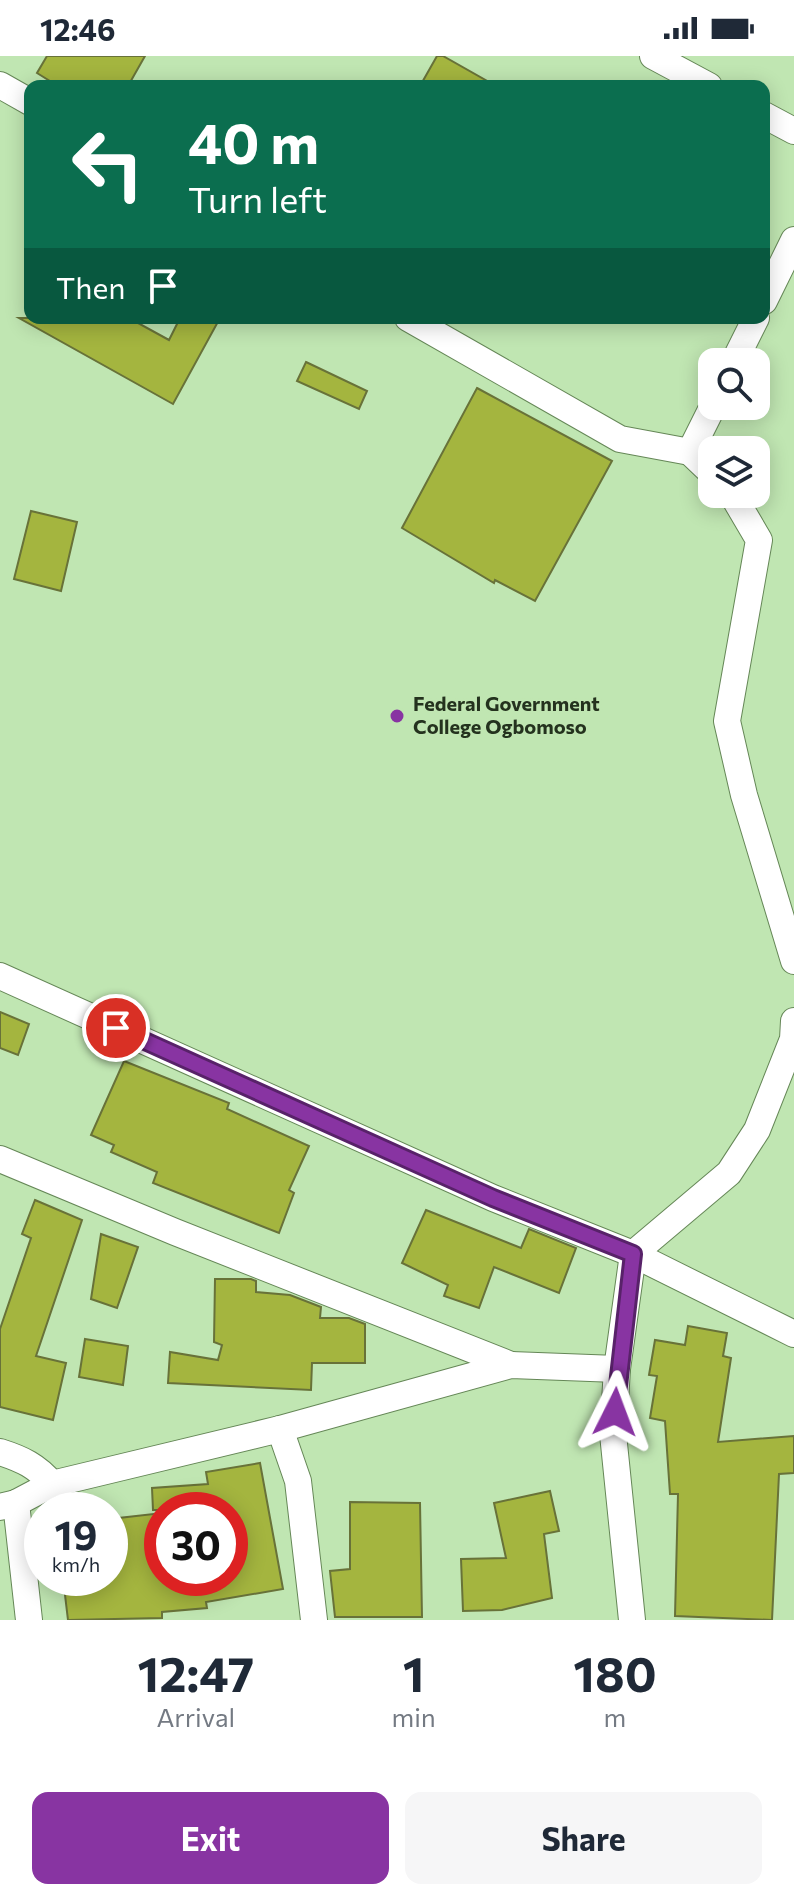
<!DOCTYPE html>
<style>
body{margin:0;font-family:Commissioner,sans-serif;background:#f6f6f7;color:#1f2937;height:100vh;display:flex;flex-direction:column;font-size:30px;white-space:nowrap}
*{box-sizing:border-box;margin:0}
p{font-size:26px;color:#747a83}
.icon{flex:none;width:44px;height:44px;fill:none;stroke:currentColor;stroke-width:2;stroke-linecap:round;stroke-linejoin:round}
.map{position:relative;height:1564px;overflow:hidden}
.details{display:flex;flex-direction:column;background:#fff;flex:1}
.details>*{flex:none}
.banner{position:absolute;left:24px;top:24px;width:746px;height:244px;border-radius:16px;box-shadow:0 4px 20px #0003;background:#0b6e4f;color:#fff;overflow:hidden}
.buttons{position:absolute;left:698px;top:292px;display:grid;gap:16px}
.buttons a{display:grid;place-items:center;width:72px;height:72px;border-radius:16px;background:#fff;box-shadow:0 4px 20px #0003;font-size:40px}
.speed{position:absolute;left:24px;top:1436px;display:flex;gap:16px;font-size:40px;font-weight:700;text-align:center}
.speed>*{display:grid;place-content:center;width:104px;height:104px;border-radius:50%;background:#fff;box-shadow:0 4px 20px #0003;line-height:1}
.speed small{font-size:20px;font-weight:400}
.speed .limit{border:12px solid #d22;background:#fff;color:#111}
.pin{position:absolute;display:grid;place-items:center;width:68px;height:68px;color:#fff;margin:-34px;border:4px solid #fff;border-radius:50%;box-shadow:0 2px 8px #0007}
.me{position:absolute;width:88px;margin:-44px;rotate:3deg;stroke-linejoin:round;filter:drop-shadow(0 0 6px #0008)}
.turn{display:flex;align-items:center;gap:28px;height:168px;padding:0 32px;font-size:36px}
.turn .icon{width:104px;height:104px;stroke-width:2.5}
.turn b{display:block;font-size:56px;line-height:68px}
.then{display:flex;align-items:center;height:76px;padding:0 32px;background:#0003;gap:16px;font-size:30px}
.eta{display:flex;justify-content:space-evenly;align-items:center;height:136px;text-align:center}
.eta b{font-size:48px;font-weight:700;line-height:56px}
.primary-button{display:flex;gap:16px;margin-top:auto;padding:16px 32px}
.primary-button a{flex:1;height:92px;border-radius:16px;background:#8834a2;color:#fff;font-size:32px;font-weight:700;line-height:92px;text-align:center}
.primary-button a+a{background:#f6f6f7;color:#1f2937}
.status{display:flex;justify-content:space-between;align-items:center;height:56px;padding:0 40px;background:#fff;direction:ltr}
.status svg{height:22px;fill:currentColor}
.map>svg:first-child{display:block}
.building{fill:#a4b53f;stroke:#687239;stroke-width:2}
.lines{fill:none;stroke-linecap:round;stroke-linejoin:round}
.minor-casing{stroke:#658757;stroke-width:28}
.minor{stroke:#fff;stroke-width:26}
.route-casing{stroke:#582269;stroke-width:20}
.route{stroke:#8834a2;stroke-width:14}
.poi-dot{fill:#8834a2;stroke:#c0e6b2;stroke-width:3}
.labels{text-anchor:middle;stroke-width:6;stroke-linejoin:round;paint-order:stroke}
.poi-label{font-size:20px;font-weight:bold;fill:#24321e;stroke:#c0e6b2;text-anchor:start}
</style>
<div class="status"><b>12:46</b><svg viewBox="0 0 49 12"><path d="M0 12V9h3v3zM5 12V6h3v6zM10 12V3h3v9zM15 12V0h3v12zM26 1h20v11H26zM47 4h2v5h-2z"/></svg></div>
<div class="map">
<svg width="794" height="1564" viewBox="0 0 794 1564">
<rect width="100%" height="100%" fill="#c0e6b2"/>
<g class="building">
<path d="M47 0H145L128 30H58L37 17Z"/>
<path d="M437 0H443L496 30H420Z"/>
<path d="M19 262H129L169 284 180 262H220L173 348Z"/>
<path d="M306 306 367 335 359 353 297 325Z"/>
<path d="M477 332 612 405 535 545 495 524 494 527 402 472Z"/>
<path d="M31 455 77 466 61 535 14 523Z"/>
<path d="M0 956 29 968 18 999 0 992Z"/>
<path d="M124 1005 229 1047 227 1053 309 1090 289 1134 294 1137 279 1177 153 1127 157 1116 111 1096 114 1089 91 1079Z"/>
<path d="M35 1144 82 1164 36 1300 66 1307 53 1364 0 1351V1273L31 1182 22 1178Z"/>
<path d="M426 1154 521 1192 529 1173 576 1192 559 1237 494 1211 479 1252 444 1240 448 1229 402 1207Z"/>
<path d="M101 1178 138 1191 117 1252 91 1243Z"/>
<path d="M215 1223H251L256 1225V1236L290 1239 321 1251 320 1262H349L365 1268V1307H312L311 1334 168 1327 170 1296 218 1304 222 1289 214 1286Z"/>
<path d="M688 1270 727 1277 723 1300 731 1302 718 1386 794 1380V1417L779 1418 772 1564 675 1560 678 1438H670L665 1365 650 1362 657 1320 649 1319 655 1284 685 1289Z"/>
<path d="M85 1283 128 1290 123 1329 79 1321Z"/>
<path d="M260 1407 283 1533 206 1546 207 1552 162 1556V1562L68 1564 63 1522H110V1463L162 1457V1522H230V1454H153L152 1432 208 1428 206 1416Z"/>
<path d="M550 1435 559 1475 544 1478 552 1542 502 1554 463 1555 461 1503 506 1502 494 1447Z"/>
<path d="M350 1446 420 1447 422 1561H335L330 1515 350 1513Z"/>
</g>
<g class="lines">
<defs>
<g id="minor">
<path d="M653 0 709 30"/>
<path d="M0 29 30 46"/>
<path d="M764 59 794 75"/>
<path d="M764 245 794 184"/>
<path d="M408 262 620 383 690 396"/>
<path d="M734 306 756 262"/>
<path d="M712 417 690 396 713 350"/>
<path d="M732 438 759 484 727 665 744 739 794 905"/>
<path d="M0 920 493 1142 633 1198 794 1278"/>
<path d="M0 1103 175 1176 511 1309"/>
<path d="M280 1373 298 1425 314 1564"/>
<path d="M0 1396C22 1403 37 1410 52 1428"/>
<path d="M16 1447 29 1564"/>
<path d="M0 1451 16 1447 52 1428 280 1373 511 1309 617 1313"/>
<path d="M632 1564 613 1378 617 1313 633 1198 729 1117 757 1074 793 983 794 965"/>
</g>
</defs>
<use href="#minor" class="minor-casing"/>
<use href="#minor" class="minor"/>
</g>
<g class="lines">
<defs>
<path id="route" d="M116 972 493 1142 633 1198 615 1356"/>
</defs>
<use href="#route" class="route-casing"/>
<use href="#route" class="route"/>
</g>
<circle class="poi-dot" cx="397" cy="660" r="8"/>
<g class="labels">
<g class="poi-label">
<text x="413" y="655">Federal Government<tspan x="413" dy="23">College Ogbomoso</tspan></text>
</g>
</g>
</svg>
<div class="buttons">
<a><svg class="icon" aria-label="search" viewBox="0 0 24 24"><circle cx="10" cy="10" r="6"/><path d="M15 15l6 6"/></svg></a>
<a><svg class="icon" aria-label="layers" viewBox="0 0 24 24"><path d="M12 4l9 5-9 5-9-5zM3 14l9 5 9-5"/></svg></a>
</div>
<div class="speed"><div>19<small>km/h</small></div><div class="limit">30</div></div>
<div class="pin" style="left:116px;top:972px;background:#d93025"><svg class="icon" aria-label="arrive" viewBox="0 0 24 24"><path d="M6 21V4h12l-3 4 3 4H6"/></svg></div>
<svg class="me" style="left:615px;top:1356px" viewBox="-20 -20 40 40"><path d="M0-17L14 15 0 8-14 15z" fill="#8834a2" stroke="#fff" stroke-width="4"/></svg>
<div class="banner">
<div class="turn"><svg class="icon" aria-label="left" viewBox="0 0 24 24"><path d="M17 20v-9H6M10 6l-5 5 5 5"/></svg><div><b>40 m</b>Turn left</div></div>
<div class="then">Then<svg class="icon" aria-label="arrive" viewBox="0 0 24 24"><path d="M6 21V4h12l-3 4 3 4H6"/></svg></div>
</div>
</div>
<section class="details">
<div class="eta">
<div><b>12:47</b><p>Arrival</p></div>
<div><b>1</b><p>min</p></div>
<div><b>180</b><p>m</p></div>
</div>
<div class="primary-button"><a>Exit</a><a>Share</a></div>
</section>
